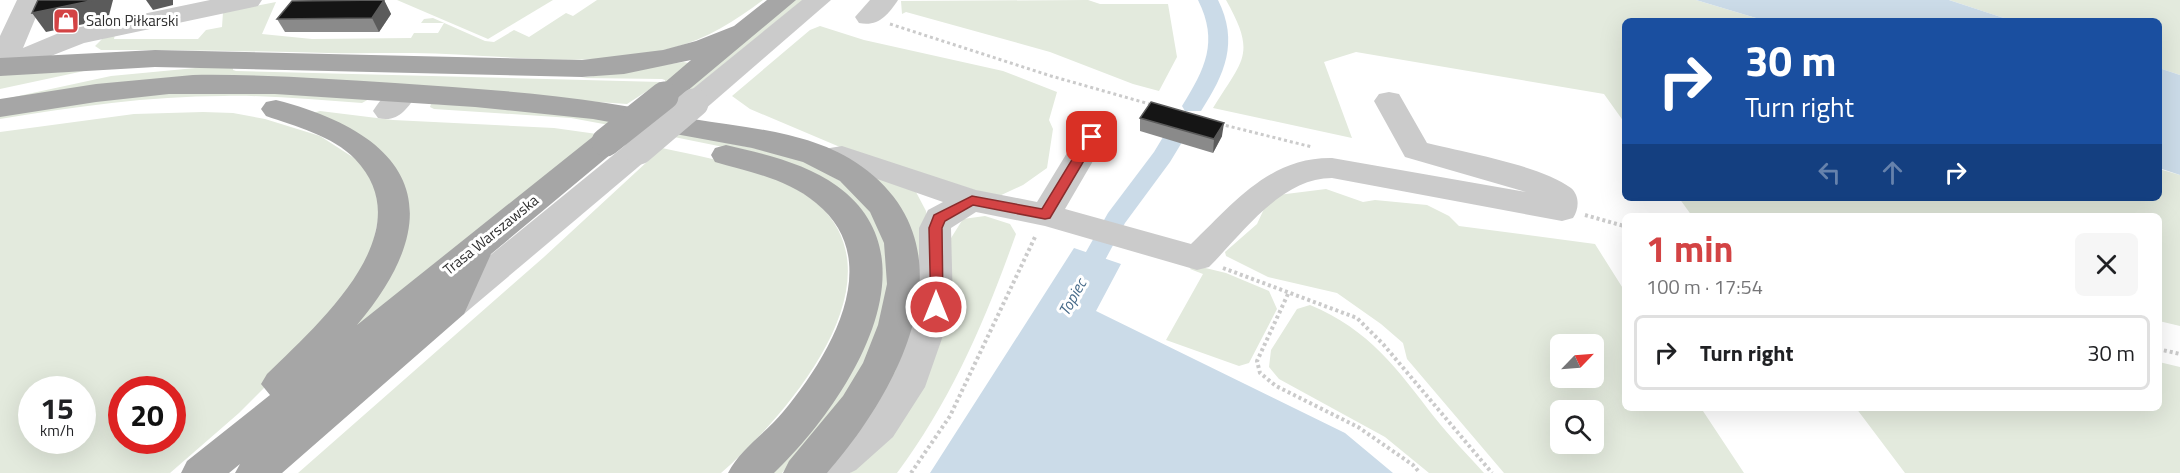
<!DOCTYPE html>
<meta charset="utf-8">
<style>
body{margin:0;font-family:"Titillium Web",sans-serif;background:#f6f6f6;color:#202124;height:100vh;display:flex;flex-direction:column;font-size:22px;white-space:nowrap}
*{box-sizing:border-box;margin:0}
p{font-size:20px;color:#757577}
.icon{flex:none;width:33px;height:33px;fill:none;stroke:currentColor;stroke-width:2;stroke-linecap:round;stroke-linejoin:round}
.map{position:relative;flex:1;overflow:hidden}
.details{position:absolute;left:1622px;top:213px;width:540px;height:198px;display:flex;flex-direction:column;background:#fff;border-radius:9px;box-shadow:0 6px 24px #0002}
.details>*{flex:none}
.top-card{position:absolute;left:1622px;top:18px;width:540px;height:183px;border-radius:9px;box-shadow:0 6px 24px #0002;background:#1a4fa0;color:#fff;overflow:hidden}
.needle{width:39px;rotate:65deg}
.controls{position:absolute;left:1550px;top:334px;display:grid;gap:12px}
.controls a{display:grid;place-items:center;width:54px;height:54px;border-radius:9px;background:#fff;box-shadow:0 6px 24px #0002;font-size:30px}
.speed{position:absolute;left:18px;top:376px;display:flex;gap:12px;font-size:30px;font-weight:700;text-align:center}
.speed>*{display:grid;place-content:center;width:78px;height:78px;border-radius:50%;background:#fff;box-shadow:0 6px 24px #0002;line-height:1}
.speed small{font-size:15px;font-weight:400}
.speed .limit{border:9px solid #d22;background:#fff;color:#111}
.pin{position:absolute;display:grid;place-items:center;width:51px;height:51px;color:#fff;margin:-26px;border-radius:12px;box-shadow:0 3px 9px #0006}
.me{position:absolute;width:66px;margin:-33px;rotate:0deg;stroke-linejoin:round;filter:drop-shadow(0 0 4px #0008)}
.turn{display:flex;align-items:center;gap:21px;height:126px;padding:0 24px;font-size:27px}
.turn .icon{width:78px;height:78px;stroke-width:2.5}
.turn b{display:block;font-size:42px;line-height:51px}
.lanes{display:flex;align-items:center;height:57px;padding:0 24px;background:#0003;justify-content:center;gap:30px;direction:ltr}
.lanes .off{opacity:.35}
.round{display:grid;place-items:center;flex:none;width:63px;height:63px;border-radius:9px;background:#f6f6f6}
.overview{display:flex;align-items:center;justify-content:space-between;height:102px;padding:0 24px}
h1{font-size:36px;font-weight:700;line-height:45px;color:#d34344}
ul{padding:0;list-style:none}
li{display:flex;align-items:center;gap:18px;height:75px;margin:0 12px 9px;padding:0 12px;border:3px solid #e0e0e0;border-radius:9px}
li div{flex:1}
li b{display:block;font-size:22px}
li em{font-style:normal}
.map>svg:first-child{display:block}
.green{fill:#e3eadd;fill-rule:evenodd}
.water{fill:#cbdbe8}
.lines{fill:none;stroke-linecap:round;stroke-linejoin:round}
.canal{fill:#cbdbe8;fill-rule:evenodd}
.path-far1{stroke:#cbcbcb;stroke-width:3;stroke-dasharray:3 3;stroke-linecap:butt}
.path{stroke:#cbcbcb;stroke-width:4;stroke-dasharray:3 3;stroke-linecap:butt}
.minor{fill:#cbcbcb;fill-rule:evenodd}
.major{fill:#a6a6a6;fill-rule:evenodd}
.minor-bridge{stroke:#cbcbcb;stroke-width:29}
.major-bridge{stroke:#a6a6a6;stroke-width:29}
.wall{fill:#8a8a8a}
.shaded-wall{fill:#5b5b5b}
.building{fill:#151515;stroke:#5b5b5b;stroke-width:1.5}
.route{fill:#d34344;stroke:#892c2c;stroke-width:1.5}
.labels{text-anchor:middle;stroke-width:6;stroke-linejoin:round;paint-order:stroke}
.poi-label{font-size:15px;fill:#2e2e2e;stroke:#fff;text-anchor:start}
.street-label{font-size:15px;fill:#2e2e2e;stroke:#fff}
.water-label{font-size:16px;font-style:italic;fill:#456988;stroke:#fff}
</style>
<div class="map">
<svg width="2180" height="473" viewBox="0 0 2180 473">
<rect width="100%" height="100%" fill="#fff"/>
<g class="green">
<path d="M397 0H553L488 39Z"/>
<path d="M597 0H763C735 21 707 39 672 48 599 68 521 57 446 54 407 52 367 54 328 53 253 51 177 50 101 50L95 46 102 39 115 34 114 39H198L206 30 222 27 223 12 276 2 262 34 312 39 411 38 414 33H438L444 23H421L424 19 433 18 485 41 494 42 514 30 529 37 566 13 573 16Z"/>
<path d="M794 0H808L689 98 676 96Z"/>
<path d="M1088 0 1100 4H1168L1177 57 1159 91 1133 84 1050 52 906 12 902 14 901 1Z"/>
<path d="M1226 0H1696L1766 21H1624V122L1604 94 1356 52 1324 62 1352 138 1213 108C1243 59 1257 55 1226 0Z"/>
<path d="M1949 0H2180V75L2159 68 2158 21H2013Z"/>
<path d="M820 26 864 40 1003 71 1057 92 1049 120 1053 129 1047 168 1023 185 997 197 847 150 750 109 732 96 810 30Z"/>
<path d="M683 62 689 63 665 84V80L662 79 581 78Z"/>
<path d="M206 67H233V70L236 71 661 82 627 104 251 78 0 100 111 76Z"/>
<path d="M84 71 0 89V75Z"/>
<path d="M235 90 369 99 362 103C317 100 270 95 224 96 149 96 74 107 0 119V114L130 96Z"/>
<path d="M431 104 519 108 613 121 609 125 571 118 434 109 430 107Z"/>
<path d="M320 111 393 120 554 128 597 134 336 350 382 282 388 159C368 134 338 125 309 114Z"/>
<path d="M203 112 233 113 265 119 320 136 365 165 381 204 369 264 279 373 239 413 170 473H0V132L134 114ZM32 390H82V441H32ZM122 390H172V441H122Z"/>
<path d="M679 133 798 157 856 190 886 232 889 291 870 352 854 383 803 451 782 473H762L790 444 875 244 758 154 674 137Z"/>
<path d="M662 148C710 158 781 171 819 205 903 284 783 419 721 473H298L544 257Z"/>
<path d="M2159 169 2180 175V326L2159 321 2158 216H1692L1679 198H2158Z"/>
<path d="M870 175 916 192 926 211 931 246 911 362 850 431 908 311Z"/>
<path d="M1326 189 1363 202 1375 200 1427 205 1449 216 1459 226 1595 244 1624 290V408H1701L1744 473H1504L1407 359 1403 343 1381 324 1337 293 1268 277 1226 256 1225 252 1257 224 1270 196ZM1560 345H1593V378H1560ZM1560 411H1593V444H1560Z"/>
<path d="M985 216 1010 224 1016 234C985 321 952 399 897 473H850L905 415 941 254 963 219Z"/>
<path d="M1193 265 1226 273 1269 291 1277 309 1249 363 1239 366 1166 340 1203 274 1190 269Z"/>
<path d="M1310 305C1370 330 1397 369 1435 418 1450 437 1468 455 1484 473H1429L1385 437 1279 379 1269 367 1271 350 1297 309Z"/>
<path d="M2159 362 2180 367V473H1905L1856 408H2158Z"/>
</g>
<g class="water">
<path d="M1696 0H1949L2013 21H1766Z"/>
<path d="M2159 68 2180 75V175L2159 168Z"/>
<path d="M1074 248 1121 264 1096 311 1345 433 1393 473H930Z"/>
</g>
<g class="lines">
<g class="canal">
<path d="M1198 0H1218C1239 42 1225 74 1201 111H1185L1182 106C1205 69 1219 42 1198 0Z"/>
<path d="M1182 117 1190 119 1193 124 1170 162 1125 223 1090 288 1081 291 1072 288 1069 282 1108 213 1154 152 1174 119Z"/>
</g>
<g class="path-far1">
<path d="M890 24 1051 76 1153 105"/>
<path d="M1220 124 1312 147"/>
</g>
<g class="path">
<path d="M1585 215 1624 226"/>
<path d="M1223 268 1357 318 1383 344 1492 473"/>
<path d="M1288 294 1257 361 1260 373 1276 386 1358 427 1413 465 1420 473"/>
<path d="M2158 349 2180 354"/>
<path d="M911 473 950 416 1036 235"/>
</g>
<g class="minor">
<path d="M17 0H43L23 48 66 30 210 0H262L258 6 249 8 84 43 0 76V36Z"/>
<path d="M802 0H831L704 110 694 112 684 110 679 103 684 96Z"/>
<path d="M870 0H898C888 15 878 27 859 23L855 17Z"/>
<path d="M403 84 413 87 418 93C407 109 398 123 378 118L373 111C381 99 389 88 403 84Z"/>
<path d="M1389 92 1399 94 1427 143C1467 153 1539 165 1571 188 1580 196 1579 209 1573 218L1562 221 1332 178C1281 178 1243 233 1209 267L1197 270 1045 226 976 212 951 228 953 307 925 387 893 437 856 470 850 473H796L802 461 828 446 867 415 895 372 919 307V228L928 210 943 202 840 166 823 168 812 165 808 158 812 151 842 146 976 190 1037 202 1081 130 1092 127 1103 130 1107 137 1065 209 1191 244C1233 204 1269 157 1332 158L1526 192 1405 157 1374 101 1379 94Z"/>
<path d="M639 140 650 143 654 150 650 157 464 314 452 318 440 314 435 305 440 296 628 143Z"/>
</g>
<g class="major">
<path d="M767 0H796L674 102 664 105 654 102 649 96 691 60 624 74 582 77 155 67 0 76V58L155 50 582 60 663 50 696 41 734 26Z"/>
<path d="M193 75C260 74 328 79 395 83 465 88 536 92 606 103 635 107 664 114 693 119 748 128 814 132 861 166 976 248 899 391 827 473H783L789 461 843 396 863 363 878 325 887 284 884 243 870 212 840 181 803 162 752 148 593 119 475 107 275 94H169L96 102 0 117V99L96 84Z"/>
<path d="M276 100C412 135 454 210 357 325L595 135 606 132 617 135 621 142 617 149 491 254 464 314 282 473H235L240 464 229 473H181L187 461 270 395 261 384 267 374C317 325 425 232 355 159 333 136 295 126 266 116L261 109 266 102Z"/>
<path d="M726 145C764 154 805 163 837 186 942 262 842 408 774 473H728C740 449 766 433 783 412 828 358 888 261 816 203 787 179 750 172 715 162L711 155 715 148Z"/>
</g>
<path class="minor-bridge" d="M639 150 694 103"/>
<path class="major-bridge" d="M606 142 664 96"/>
</g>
<g class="wall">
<path d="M384 0 391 14 379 32H285L277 19Z"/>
<path d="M1140 118 1222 136 1213 153 1140 131Z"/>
</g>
<g class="shaded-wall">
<path d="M95 0H113L108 19 46 32 32 13Z"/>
<path d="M146 0H173V5L153 10Z"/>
<path d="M384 0 391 14 379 32 372 18Z"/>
<path d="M1224 123 1222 136 1213 153 1214 139Z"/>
</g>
<g class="building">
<path d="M38 0H95L32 13Z"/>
<path d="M384 0 372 18 277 19 292 1Z"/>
<path d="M1151 102 1224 123 1214 139 1140 118Z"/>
</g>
<path class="route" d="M1092 133 1098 137 1050 218 1045 219 973 205 945 221 942 228 943 307 941 311H931L929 228 934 215 972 196 1042 209 1087 135Z"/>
<defs>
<symbol id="shop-square" viewBox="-11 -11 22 22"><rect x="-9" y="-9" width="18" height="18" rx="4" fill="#d34344" stroke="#fff"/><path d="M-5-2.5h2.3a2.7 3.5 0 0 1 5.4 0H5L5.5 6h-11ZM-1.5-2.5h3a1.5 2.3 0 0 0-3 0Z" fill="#fff"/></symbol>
</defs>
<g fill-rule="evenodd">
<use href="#shop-square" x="51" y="6" width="30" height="30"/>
</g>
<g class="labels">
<g class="poi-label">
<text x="86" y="26">Salon Piłkarski</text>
</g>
<g class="street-label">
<text transform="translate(491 235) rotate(-39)" y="5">Trasa Warszawska</text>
</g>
<g class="water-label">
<text transform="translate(1072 297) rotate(-61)" y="6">Topiec</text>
</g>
</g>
</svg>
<div class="controls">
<a><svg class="needle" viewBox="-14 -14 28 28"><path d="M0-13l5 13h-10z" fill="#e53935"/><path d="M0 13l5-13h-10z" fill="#757577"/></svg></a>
<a><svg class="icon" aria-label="search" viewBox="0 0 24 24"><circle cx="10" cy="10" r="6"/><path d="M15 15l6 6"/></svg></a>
</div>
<div class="speed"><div>15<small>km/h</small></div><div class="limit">20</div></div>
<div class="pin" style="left:1092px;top:137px;background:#d93025"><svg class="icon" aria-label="arrive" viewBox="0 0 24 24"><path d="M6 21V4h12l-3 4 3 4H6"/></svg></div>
<svg class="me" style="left:936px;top:307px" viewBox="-20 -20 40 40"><circle r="17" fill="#d34344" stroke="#fff" stroke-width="3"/><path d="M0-11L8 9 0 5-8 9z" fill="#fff"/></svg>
<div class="top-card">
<div class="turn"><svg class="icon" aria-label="right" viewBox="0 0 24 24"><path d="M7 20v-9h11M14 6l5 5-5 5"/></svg><div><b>30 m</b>Turn right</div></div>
<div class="lanes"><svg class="icon off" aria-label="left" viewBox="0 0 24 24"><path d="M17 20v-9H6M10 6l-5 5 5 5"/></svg><svg class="icon off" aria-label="ahead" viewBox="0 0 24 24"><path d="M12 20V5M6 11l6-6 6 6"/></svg><svg class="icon" aria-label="right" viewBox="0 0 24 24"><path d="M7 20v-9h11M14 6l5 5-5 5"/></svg></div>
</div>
<section class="details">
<div class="overview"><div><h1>1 min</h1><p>100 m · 17:54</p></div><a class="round"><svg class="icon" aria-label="close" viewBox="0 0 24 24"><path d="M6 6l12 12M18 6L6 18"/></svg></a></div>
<ul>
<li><svg class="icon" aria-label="right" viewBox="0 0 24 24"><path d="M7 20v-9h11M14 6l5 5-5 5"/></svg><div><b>Turn right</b></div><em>30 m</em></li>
</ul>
</section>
</div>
